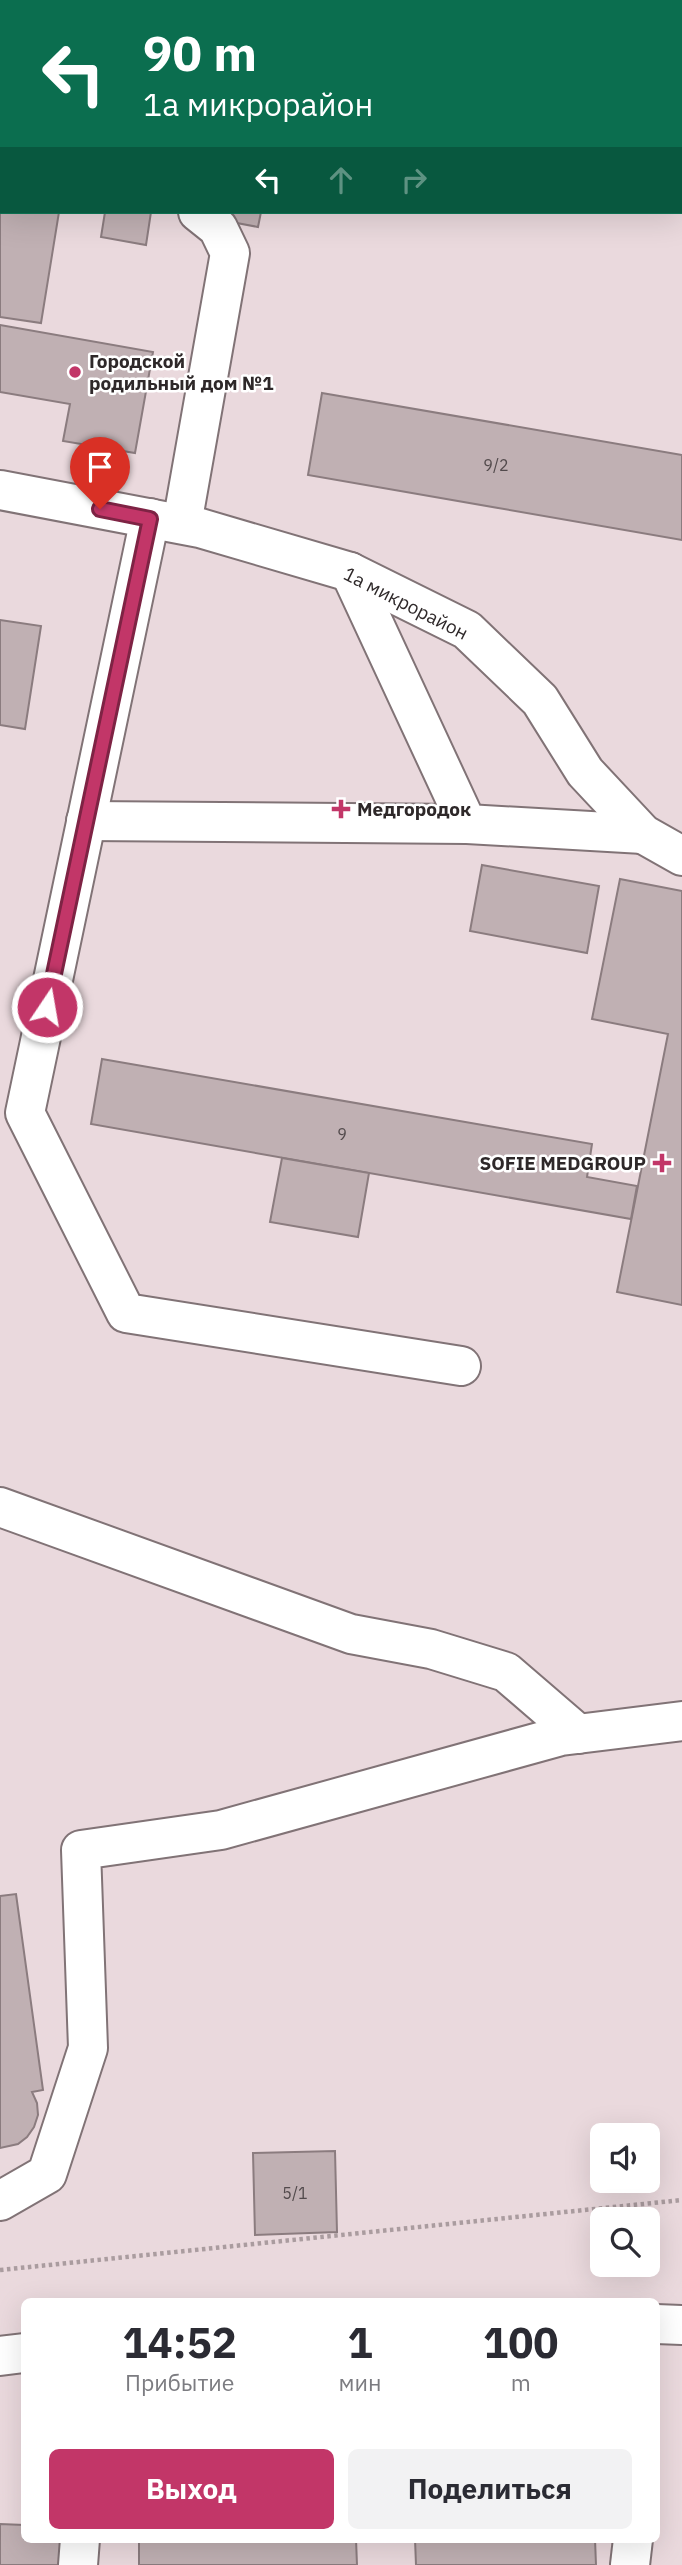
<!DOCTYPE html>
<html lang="ru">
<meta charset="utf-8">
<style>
body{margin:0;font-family:"IBM Plex Sans",sans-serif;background:#f2f2f3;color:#2b2b33;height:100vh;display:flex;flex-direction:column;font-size:26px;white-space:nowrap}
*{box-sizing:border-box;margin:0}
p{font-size:23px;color:#7c7c81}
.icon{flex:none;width:38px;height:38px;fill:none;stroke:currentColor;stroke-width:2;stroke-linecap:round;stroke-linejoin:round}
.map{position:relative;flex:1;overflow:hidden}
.panel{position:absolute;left:21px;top:2298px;width:639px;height:245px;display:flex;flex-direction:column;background:#fff;border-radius:10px;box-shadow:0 7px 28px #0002}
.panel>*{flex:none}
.hud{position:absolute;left:0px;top:0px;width:682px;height:214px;box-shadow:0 7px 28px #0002;background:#0b6e4f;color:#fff;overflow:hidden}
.tools{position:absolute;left:590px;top:2123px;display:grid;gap:14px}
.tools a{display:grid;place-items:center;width:70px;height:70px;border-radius:10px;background:#fff;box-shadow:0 7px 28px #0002;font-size:35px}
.pin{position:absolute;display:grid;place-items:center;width:60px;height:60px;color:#fff;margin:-72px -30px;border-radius:50% 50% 50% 0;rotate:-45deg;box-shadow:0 0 7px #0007}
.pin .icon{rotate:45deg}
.me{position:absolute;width:77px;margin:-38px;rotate:12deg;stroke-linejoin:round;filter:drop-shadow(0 0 5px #0008)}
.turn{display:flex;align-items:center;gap:24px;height:147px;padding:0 28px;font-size:32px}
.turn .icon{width:91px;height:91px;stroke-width:2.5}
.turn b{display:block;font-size:49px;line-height:60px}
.lanes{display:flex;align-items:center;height:66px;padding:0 28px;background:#0003;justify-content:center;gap:35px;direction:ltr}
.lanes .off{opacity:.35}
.eta{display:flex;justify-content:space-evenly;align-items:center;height:119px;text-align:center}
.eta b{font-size:42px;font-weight:800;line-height:49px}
.cta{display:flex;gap:14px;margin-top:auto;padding:14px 28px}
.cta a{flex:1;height:80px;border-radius:10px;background:#c23668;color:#fff;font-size:28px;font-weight:800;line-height:80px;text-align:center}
.cta a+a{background:#f2f2f3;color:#2b2b33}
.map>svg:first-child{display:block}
.building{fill:#c0b0b3;stroke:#8b7c7f;stroke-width:2}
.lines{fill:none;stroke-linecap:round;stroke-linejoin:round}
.minor-casing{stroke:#817376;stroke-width:42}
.major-casing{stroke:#817376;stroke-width:42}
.path{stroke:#aa9c9f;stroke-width:4.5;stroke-dasharray:3.5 3.5;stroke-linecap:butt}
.minor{stroke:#fff;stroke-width:38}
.major{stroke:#fff;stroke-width:38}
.route-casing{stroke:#7e2344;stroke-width:18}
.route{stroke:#c23668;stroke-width:12}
.poi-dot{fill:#c23668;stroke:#fff;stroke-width:2.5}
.labels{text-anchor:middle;stroke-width:5;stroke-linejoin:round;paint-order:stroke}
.number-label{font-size:16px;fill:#524a4c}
.poi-label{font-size:19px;font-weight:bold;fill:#2e2829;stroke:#fff;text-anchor:start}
.street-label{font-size:19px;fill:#2e2829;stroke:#fff}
</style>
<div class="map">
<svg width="682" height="2565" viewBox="0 0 682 2565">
<rect width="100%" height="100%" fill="#ead9dd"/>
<g class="building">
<path d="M0 0H14L2 2V60Z"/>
<path d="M0 154 2 212H59L41 323 0 317Z"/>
<path d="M105 212H151L146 245 101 237Z"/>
<path d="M228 212H261L258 227 226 221Z"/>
<path d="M0 325 153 352 135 453 63 441 70 404 0 392Z"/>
<path d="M322 393 682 455V540L308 475Z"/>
<path d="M0 620 41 626 25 729 0 725Z"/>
<path d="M482 865 599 886 587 953 470 931Z"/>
<path d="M620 879 682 891V1305L617 1292 668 1034 592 1019Z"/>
<path d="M102 1059 592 1144 587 1177 637 1186 631 1219 91 1124Z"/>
<path d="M282 1158 369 1173 358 1237 270 1222Z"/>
<path d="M16 1894 43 2090 32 2092 37 2103 38 2115 34 2127 27 2137 18 2144 0 2148V1896Z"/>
<path d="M335 2151 337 2232 255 2235 253 2153Z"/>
<path d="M0 2524 24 2525V2539H73V2565H0Z"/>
<path d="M139 2539H356L357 2565H139Z"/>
<path d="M415 2539H595L596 2565H416Z"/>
</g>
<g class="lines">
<defs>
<g id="minor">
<path d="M527 0 535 2"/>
<path d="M102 2V0"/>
<path d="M681 34 682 29"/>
<path d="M0 490 200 528 350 572 467 630 540 700 585 772 643 834 682 856"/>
<path d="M150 518 25 1113 126 1313 461 1366"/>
<path d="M182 524 230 253 218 228 198 212"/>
<path d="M350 572 467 824 643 834"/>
<path d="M86 821 467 824"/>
<path d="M0 1507 351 1634 431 1649 506 1672 578 1734"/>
<path d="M0 2201 47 2174 88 2048 81 1850 221 1830 561 1736 682 1721"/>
<path d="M78 2565 80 2539"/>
<path d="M630 2565 633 2539"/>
</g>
<g id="major">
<path d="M656 2324 682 2325"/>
<path d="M0 2356 24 2353"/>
</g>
</defs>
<use href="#minor" class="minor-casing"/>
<use href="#major" class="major-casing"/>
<path class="path" d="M0 2270 682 2200"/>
<use href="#minor" class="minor"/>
<use href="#major" class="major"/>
</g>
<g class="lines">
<defs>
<path id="route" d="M47 1007 150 519 100 509"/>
</defs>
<use href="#route" class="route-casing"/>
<use href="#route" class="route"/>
</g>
<g class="poi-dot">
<circle cx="75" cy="372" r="7"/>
<path d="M337.5 798.5h7v7h7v7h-7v7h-7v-7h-7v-7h7z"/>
<path d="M658.5 1152.5h7v7h7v7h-7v7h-7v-7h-7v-7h7z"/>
</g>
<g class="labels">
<g class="number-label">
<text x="496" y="471">9/2</text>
<text x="342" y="1140">9</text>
<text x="295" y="2199">5/1</text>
</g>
<g class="poi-label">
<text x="89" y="368">Городской<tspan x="89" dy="22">родильный дом №1</tspan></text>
<text x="357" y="816">Медгородок</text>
<text x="646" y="1170" text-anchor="end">SOFIE MEDGROUP</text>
</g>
<g class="street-label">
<text transform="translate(406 603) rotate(27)" y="7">1а микрорайон</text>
</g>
</g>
</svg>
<div class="tools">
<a><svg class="icon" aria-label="sound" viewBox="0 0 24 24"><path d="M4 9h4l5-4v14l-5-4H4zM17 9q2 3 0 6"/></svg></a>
<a><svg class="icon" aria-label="search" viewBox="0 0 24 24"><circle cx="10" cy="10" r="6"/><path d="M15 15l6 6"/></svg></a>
</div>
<div class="pin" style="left:100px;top:509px;background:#d93025"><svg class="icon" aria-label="arrive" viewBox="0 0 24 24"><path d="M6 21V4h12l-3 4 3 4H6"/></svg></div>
<svg class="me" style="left:47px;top:1007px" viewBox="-20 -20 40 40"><circle r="17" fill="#c23668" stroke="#fff" stroke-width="3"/><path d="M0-11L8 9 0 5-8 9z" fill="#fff"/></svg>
<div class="hud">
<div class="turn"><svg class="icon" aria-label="left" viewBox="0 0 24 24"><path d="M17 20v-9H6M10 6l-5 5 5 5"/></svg><div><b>90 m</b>1а микрорайон</div></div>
<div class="lanes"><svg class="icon" aria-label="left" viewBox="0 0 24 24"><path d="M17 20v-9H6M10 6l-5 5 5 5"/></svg><svg class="icon off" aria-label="ahead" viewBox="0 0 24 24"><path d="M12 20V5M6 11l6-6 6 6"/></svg><svg class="icon off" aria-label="right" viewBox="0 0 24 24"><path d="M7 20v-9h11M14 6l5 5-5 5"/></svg></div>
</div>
<section class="panel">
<div class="eta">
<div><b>14:52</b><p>Прибытие</p></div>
<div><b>1</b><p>мин</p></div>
<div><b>100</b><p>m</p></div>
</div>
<div class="cta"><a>Выход</a><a>Поделиться</a></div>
</section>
</div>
